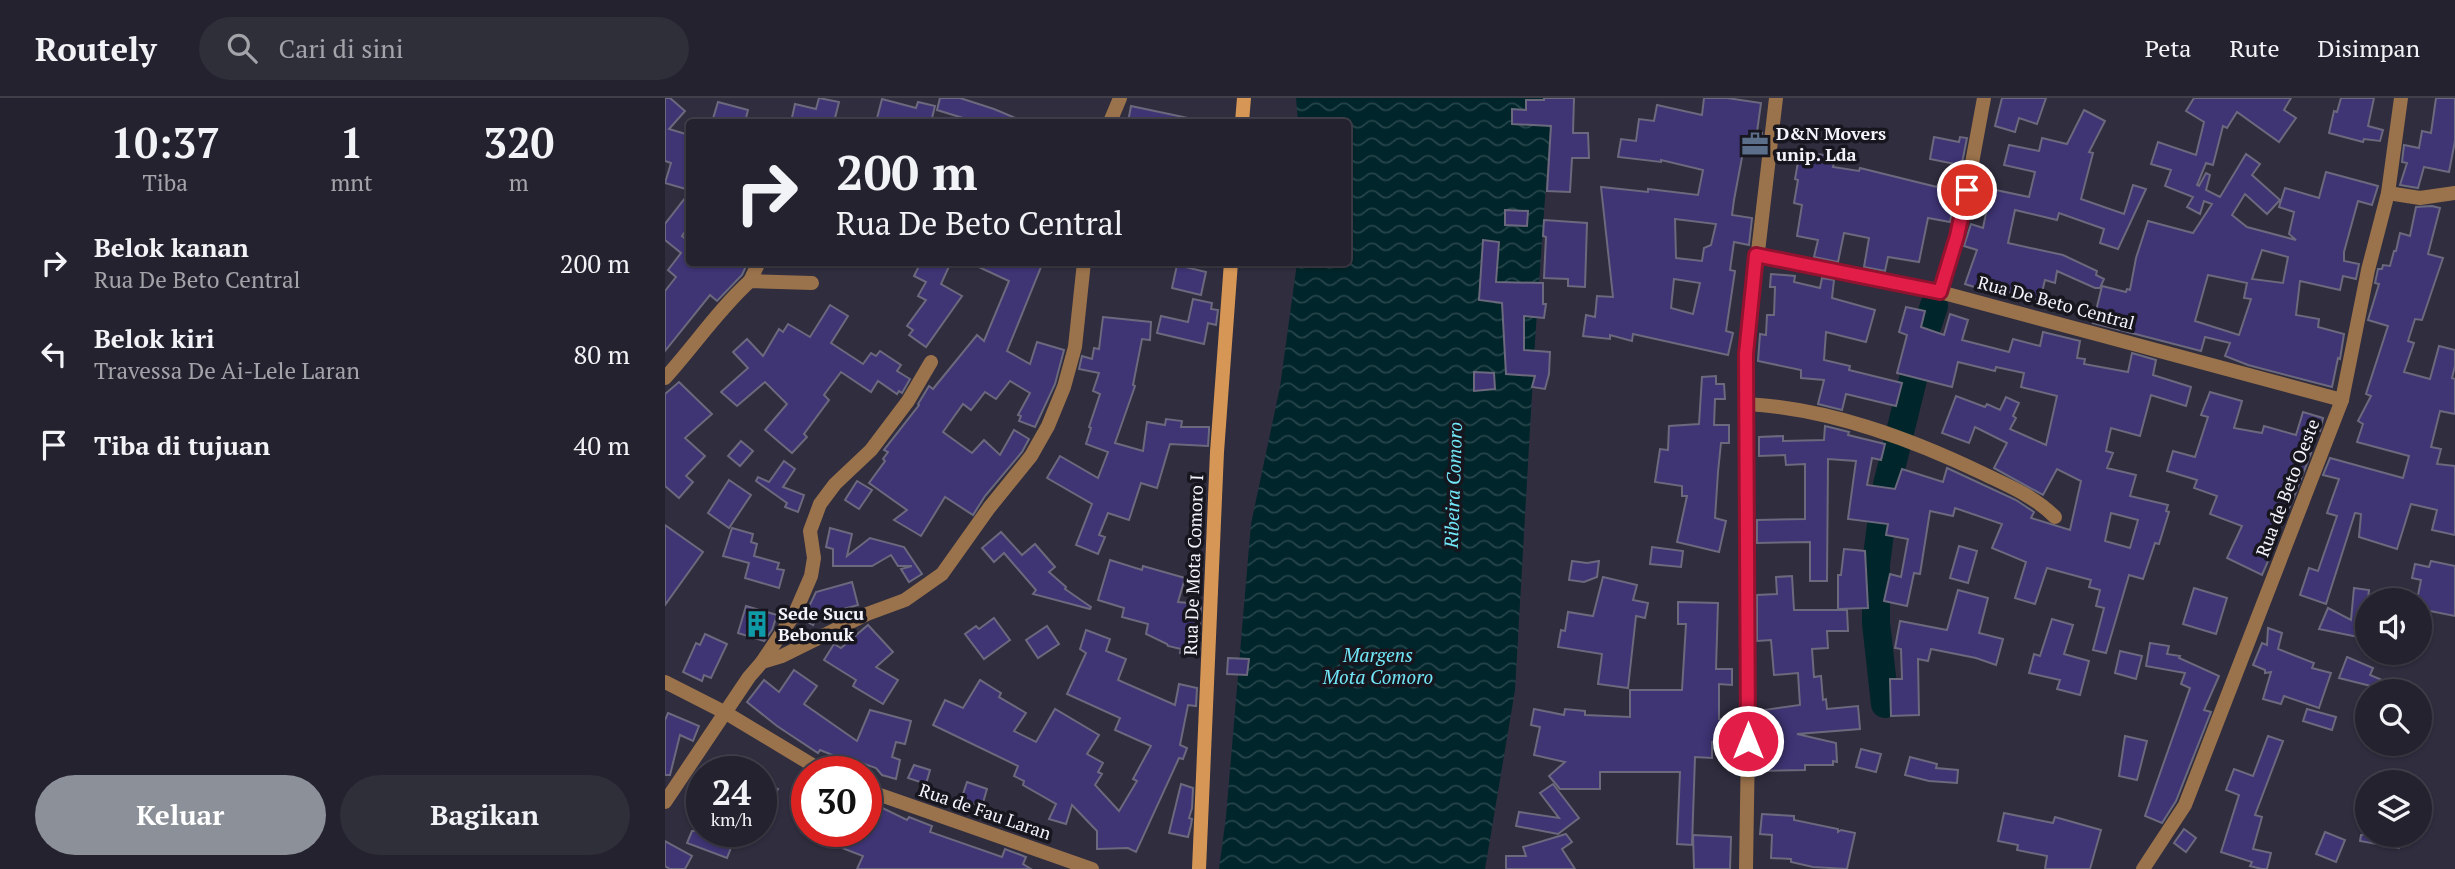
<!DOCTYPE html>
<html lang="id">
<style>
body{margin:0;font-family:"PT Serif",serif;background:#2f2f3a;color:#f1f3f6;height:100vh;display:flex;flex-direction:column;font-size:26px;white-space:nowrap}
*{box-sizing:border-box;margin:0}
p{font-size:23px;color:#a3a4aa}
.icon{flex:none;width:38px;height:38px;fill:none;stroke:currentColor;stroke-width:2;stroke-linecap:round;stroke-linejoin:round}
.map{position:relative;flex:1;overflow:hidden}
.panel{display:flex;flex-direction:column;background:#23222e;width:665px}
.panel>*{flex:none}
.guide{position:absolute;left:21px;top:21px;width:665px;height:147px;border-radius:7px;box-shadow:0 2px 5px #0004,0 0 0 2px #403f4a;background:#23222e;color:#f1f3f6;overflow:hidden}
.fabs{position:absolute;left:1690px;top:490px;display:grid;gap:14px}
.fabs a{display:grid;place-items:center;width:77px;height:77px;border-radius:50%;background:#23222e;box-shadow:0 2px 5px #0004,0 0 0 2px #403f4a;font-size:35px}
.speed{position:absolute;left:21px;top:658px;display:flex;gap:14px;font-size:35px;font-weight:700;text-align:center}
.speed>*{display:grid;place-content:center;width:91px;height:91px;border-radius:50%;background:#23222e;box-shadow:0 2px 5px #0004,0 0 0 2px #403f4a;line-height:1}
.speed small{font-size:18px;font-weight:400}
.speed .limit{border:10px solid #d22;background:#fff;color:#111}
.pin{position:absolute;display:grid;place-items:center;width:60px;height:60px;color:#fff;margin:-30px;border:4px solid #fff;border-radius:50%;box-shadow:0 2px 7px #0007}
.me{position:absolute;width:77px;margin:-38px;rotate:0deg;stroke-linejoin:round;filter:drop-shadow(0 0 5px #0008)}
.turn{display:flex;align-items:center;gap:24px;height:147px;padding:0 35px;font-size:32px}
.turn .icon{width:91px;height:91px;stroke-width:2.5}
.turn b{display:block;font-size:49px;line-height:60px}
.eta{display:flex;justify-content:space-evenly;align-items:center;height:119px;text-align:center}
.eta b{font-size:42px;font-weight:800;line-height:49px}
.button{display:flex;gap:14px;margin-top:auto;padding:14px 35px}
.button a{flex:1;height:80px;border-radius:42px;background:#8c9099;color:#fff;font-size:28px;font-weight:800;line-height:80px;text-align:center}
.button a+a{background:#2f2f3a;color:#f1f3f6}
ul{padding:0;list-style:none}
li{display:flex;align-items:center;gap:21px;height:91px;padding:0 35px}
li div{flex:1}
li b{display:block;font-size:26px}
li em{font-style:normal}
header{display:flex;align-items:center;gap:42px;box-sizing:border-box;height:98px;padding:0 35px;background:#23222e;border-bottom:2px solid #403f4a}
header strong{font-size:33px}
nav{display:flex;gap:38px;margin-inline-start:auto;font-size:24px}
.search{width:490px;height:63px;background:#2f2f3a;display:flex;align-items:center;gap:18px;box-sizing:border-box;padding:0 24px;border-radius:38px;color:#a3a4aa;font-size:26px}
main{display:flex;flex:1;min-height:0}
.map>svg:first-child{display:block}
.water{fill:url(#water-waves)}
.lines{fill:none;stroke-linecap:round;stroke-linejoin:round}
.river{stroke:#00252a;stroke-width:28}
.building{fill:#3f3474;stroke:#6b697d;stroke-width:2;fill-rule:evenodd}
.street{stroke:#9a724b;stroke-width:14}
.secondary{stroke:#d69756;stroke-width:14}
.route-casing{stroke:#92132f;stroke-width:18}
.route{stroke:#e11d48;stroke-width:12}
.labels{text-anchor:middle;stroke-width:7;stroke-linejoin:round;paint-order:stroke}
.poi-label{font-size:18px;font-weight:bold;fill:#f4f4fd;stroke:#17161e;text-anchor:start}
.street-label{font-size:18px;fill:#f4f4fd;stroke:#17161e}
.water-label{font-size:19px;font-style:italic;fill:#72e7f8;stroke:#17161e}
</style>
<header>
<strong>Routely</strong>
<div class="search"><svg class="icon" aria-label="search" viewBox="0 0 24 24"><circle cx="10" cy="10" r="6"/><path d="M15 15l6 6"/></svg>Cari di sini</div>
<nav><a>Peta</a><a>Rute</a><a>Disimpan</a></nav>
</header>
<main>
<section class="panel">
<div class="eta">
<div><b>10:37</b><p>Tiba</p></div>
<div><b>1</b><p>mnt</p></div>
<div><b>320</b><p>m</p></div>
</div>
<ul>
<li><svg class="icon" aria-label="right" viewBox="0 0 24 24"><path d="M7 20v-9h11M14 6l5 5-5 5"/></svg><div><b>Belok kanan</b><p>Rua De Beto Central</p></div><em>200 m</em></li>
<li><svg class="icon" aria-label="left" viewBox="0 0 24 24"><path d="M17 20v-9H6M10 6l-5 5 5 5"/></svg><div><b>Belok kiri</b><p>Travessa De Ai-Lele Laran</p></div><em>80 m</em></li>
<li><svg class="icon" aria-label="arrive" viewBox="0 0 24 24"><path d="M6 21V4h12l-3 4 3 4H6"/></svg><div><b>Tiba di tujuan</b></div><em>40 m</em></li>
</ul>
<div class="button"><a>Keluar</a><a>Bagikan</a></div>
</section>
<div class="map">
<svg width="1790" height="771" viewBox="0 0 1790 771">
<defs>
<pattern id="water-waves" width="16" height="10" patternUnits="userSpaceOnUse" patternTransform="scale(1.75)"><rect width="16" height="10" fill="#00252a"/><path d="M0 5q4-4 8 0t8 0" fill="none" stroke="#26454a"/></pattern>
</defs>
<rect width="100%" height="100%" fill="#2f2d3e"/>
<path class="water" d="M631 0H887L870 243 850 592 820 771H554L561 719 586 426 615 289 632 165 682 164V24H633Z"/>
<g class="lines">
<path class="river" d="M1220 606 1211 525V466L1217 419 1222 387 1258 241 1269 208"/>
</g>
<g class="building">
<path d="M0 0H5L20 13 4 31 24 37V92L0 85 6 65 0 63Z"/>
<path d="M154 0 174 4 169 24H126L130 6 151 11Z"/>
<path d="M275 0H295L329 11 360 24H311L272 12Z"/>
<path d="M879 0H909L908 35H923L924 60H907L905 94 882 93 886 28 847 26V11L861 12V2H879Z"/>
<path d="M1039 0H1062L1096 5 1092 34 1097 35 1095 57 1078 54 1069 102 1067 117 1087 120 1084 147 1069 144 1065 172 1070 173 1061 233 1068 235 1063 257 968 236 967 243 945 237V241L918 238 921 217 930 219 932 198 948 199 936 89 983 94V91L1033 97 1038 72 996 62V64L953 59 956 41 971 43 974 21 989 23 992 7 1037 17ZM1010 121 1051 126 1046 147 1039 150 1037 163 1011 160ZM1009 181 1035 185 1028 216 1006 210Z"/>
<path d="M1337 0H1381L1372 26 1354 20 1350 34 1330 28Z"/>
<path d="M1529 0H1626L1619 12 1631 20 1614 44 1572 14 1562 30 1558 28 1548 67 1541 65 1532 87 1534 88 1541 75 1545 77 1541 92 1555 99 1581 56 1595 66 1587 77 1615 102 1602 116 1580 96 1567 117 1582 129 1631 142 1624 136 1629 114 1614 109 1620 90 1654 100 1661 74 1713 88 1707 107 1693 103 1679 154V163L1694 166 1691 181 1678 178 1675 192 1635 183 1631 217 1654 221 1653 229 1679 236 1675 261 1673 260 1667 289 1583 267 1560 258 1565 245 1540 239 1536 253 1428 225 1437 188 1461 194 1462 191 1465 192 1471 160 1483 123 1528 135 1547 106 1539 103 1535 116 1522 109 1528 99 1500 88 1506 72 1486 66 1493 44 1531 57 1539 24 1521 13ZM1597 152 1623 159 1618 185 1587 181ZM1543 177 1582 185 1579 200 1586 201 1574 237 1530 223Z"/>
<path d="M1676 0H1709L1703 28 1718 32 1715 43 1699 41 1698 44 1664 35 1669 13 1672 14Z"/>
<path d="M1771 0H1790V43L1784 74 1759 69 1753 90 1735 87 1742 65 1737 64 1739 47 1754 50 1757 33 1766 35Z"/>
<path d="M217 1 251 10 253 4 270 8 266 24H211Z"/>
<path d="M53 4 83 12 80 24H47Z"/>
<path d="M466 8 523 20 522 24H463Z"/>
<path d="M1419 12 1440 23 1424 54 1428 55 1416 101 1459 116 1468 87 1481 91 1453 151 1435 145 1439 131 1394 115 1392 122 1350 112 1343 145 1398 157 1432 173 1431 177 1439 181 1435 190H1430L1392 173 1390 185 1380 182 1375 202 1323 189 1322 193 1300 186 1312 152 1299 148 1306 126 1318 130 1326 91 1364 99 1370 74 1339 67 1344 47 1374 53 1377 40 1402 46Z"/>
<path d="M1269 39 1294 44 1295 39 1302 40 1294 80 1288 79 1290 66 1265 61Z"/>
<path d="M1135 53 1170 59 1168 69 1194 73 1195 70 1272 89 1273 87 1292 91 1285 124 1263 120 1254 164 1223 159 1220 173 1199 169 1204 140 1179 135 1173 164 1149 159 1153 142 1132 138 1137 107 1129 105 1133 82 1130 81Z"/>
<path d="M24 95V128L17 138 24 144V164H83L77 177 52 203 45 197 0 253V193L11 179 3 172 16 155 0 142V126Z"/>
<path d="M1767 108 1775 110 1763 156 1778 160 1757 222 1750 221 1743 243 1749 245 1739 274 1765 281 1774 248 1790 252V268L1787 280 1790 281V316L1775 313 1766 349 1776 351 1772 366 1790 368V437L1767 432 1772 412 1746 406 1732 451 1694 439 1696 416 1690 415 1661 506 1635 497 1644 470 1653 473 1672 418 1662 415 1674 381 1658 377 1665 360 1738 380 1744 358 1692 344 1698 326 1693 323 1706 298 1701 296 1723 228 1703 222 1714 186 1710 185 1713 171H1717L1718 167 1725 168 1729 153H1731L1735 135 1745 138 1751 109Z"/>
<path d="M840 112 863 113 862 128 840 127Z"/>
<path d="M879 122 922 125 920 189 903 188V181L879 180 881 139 878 138Z"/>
<path d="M818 142 834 144 831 184 878 185V206H881L879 220 859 218V252L885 254 884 276 880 291 867 289 870 278 841 276 837 205 814 202Z"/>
<path d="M256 164H286L276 186 297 198 261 249 244 237 248 232 242 228 261 202 253 198 261 184 249 178Z"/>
<path d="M303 164H378L342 253 365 266 372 244 399 252 390 286 370 329 354 323 356 318 353 317 365 295 345 283 331 301 320 294 306 312 298 306 278 334 307 355 319 342 335 357 349 332 364 341 357 354 320 398 308 417 280 399 256 438 229 422 242 412 204 385 220 363 218 361 223 354 219 352 254 307 253 306 264 288 268 291 312 237 319 243 344 183Z"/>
<path d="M512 167 541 174 536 197 507 190Z"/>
<path d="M1106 176 1130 178 1129 184 1155 190 1157 180 1169 182 1167 200 1210 212 1201 244 1161 234 1159 262 1185 268 1184 272 1237 285 1231 308 1181 296 1177 312 1153 306 1159 282 1136 280V272L1093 263 1095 236 1101 237 1102 217H1109L1110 189H1105Z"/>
<path d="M528 201 547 205 546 211 553 212 551 227 543 225 539 246 492 235 496 218 523 224Z"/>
<path d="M165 207 183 218 166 245 198 266 206 255 211 258 215 253 236 267 232 273 245 281 237 295 234 293 232 296 213 283 206 294 176 274 159 297 164 302 139 336 142 339 127 355 100 332 122 306 100 284 72 308 56 294 83 270 68 254 82 241 98 258 114 231 118 234 123 226 145 239Z"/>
<path d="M1241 209 1260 213 1256 229 1279 237 1285 216 1303 222 1297 242 1344 254 1348 241 1375 248 1378 234 1415 243 1412 260 1420 261 1419 266 1463 274 1467 255 1491 262 1488 277 1526 289 1521 308 1486 297 1475 338 1446 330 1441 353 1448 355 1442 370 1471 377 1465 398 1503 407 1501 413 1504 414 1494 446 1490 445 1478 481 1464 477 1441 555 1428 552 1439 510 1431 508 1435 492 1424 489 1426 482 1382 470 1370 506 1350 500 1361 464 1327 450 1337 426 1290 410 1288 418 1265 413 1255 476 1249 475 1242 508 1219 503 1225 476 1236 479 1243 441 1221 437 1223 426 1183 421 1191 363 1163 361 1162 483H1145V444L1092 445V422L1140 421V366L1121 367 1120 357 1094 358V339L1118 338V343L1159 342 1160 328 1184 334 1183 337 1220 346 1216 362 1207 360 1202 387 1230 391 1237 371 1278 384 1282 370 1351 402 1369 414 1366 420 1405 432 1416 383 1392 371 1378 397 1329 370 1342 345 1310 329 1304 345 1277 335 1291 298 1320 309 1322 306 1335 312 1341 299 1354 305 1348 318 1351 320 1345 331 1381 347 1392 298 1356 289 1359 275 1331 269 1330 273 1293 264 1287 289 1232 275 1242 237 1234 234ZM1446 415 1473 422 1465 450 1440 443Z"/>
<path d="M438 219 486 224 485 242 477 241 468 287 470 288 450 345 478 353 482 324 500 327 501 321 517 323 516 329H544V333L543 348 505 346 492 390 476 385 464 422 443 415 434 437 440 439 433 456 411 447 427 406 382 380 395 358 433 380 443 354 421 346 426 330 424 329 435 296 428 293 434 275 414 271 417 258 427 261 429 250 434 251Z"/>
<path d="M809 274 829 275 830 291 809 293Z"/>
<path d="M1051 278V286H1059L1060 301H1050L1049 327H1064V345H1056L1053 374 1050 420 1061 423 1054 454 1012 444 1022 398H1017V388L990 384 995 351 1003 352 1004 328 1034 326 1037 279Z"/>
<path d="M14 284 47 316 20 340 40 358 21 378 28 384 14 400 0 388V296Z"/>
<path d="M1545 294 1577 303 1569 330 1597 335 1599 328 1631 337 1638 314 1658 320 1655 333 1651 332 1644 355H1646L1627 404 1602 452 1607 454 1597 477 1562 460 1577 428 1545 416 1552 398 1529 390 1532 382 1502 373 1508 353 1530 359 1543 319 1536 317Z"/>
<path d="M76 343 88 353 75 368 63 358Z"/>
<path d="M119 363 130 371 118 389 139 397 133 414 120 409 122 405 91 383 93 379 104 384Z"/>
<path d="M64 382 86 397 64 430 43 415Z"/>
<path d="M192 383 207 392 194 411 180 402Z"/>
<path d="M0 427 38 454 0 507Z"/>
<path d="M67 430 88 436 86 444 92 446 89 458 114 465 112 471 119 472 114 490 80 480 84 465 58 458Z"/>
<path d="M165 430 187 436 182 458 205 440 239 449 257 476 244 484 236 471 247 468H233L226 457 207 468H168V451L161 449Z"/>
<path d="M336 434 357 457 370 446 390 469 384 474 401 489 400 491 426 509 425 511 368 496 371 492 339 455 329 464 317 450Z"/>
<path d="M1294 448 1312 453 1303 485 1285 480Z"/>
<path d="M987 449 1018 453 1016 469 985 466Z"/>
<path d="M1179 451 1200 453 1203 510 1173 511V477H1176Z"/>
<path d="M445 462 477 472 478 468 520 480 513 504 536 506 534 557 515 555 516 551 503 548 502 546 481 536 483 526 457 519 459 510 433 502Z"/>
<path d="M907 463 922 465 934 463 932 479 919 484 904 482Z"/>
<path d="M1766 463 1790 468V518L1755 511V502H1752L1756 482 1747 480 1750 466 1764 469Z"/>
<path d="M1127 478 1129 512H1182L1183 533H1162L1163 550 1147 551 1149 579 1156 578 1158 602 1161 601 1162 611 1193 608 1195 631 1132 636 1171 645 1172 664 1168 663V667H1140V672L1092 673 1093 649H1095L1092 613 1135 607 1133 575 1109 577 1106 542 1092 543V497L1112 496 1111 479Z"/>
<path d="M938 479 972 487 968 502 983 505 980 520 971 518 963 590 933 586 937 556 893 549 896 532 900 533 903 514 928 518Z"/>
<path d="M187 484 193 507 153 518 148 527 138 521 151 494Z"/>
<path d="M1529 490 1562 500 1551 536 1518 526Z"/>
<path d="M1689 490 1704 492 1701 518 1703 541 1654 531 1663 510 1686 522Z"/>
<path d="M1293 492 1323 500 1314 535 1338 541 1331 567 1311 560 1266 551 1263 563 1253 561 1254 617 1226 618 1225 581H1237L1236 551 1230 550 1235 523 1282 532Z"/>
<path d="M1013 504 1053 505 1051 571H1067V587L1054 586V621H1060L1059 644H1047V660L1030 659 1027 747 1012 746 1015 674H935V691H895L884 678 900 664 869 657 875 629 866 627 869 611 899 617 900 611 920 613V617L965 619V592H1017L1021 526H1013Z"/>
<path d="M81 508 112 517 107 532 99 543 73 535Z"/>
<path d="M329 520 345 542 319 561 300 536 311 528 314 531Z"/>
<path d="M1387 521 1408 527 1399 556 1424 563 1415 597 1392 591 1395 582 1364 575 1369 556 1375 558Z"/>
<path d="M203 527 228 554 211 569 233 582 218 606 188 588 191 582 159 562 169 546 176 550Z"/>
<path d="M382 528 394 546 373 560 361 542Z"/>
<path d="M1603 530 1617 535 1613 551 1649 565 1647 570 1666 575 1654 610 1619 598 1616 606 1598 601 1606 574 1600 575V572L1588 567 1597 545 1602 547Z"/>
<path d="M421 532 445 541 441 553 461 561 453 582 510 607 514 586 532 590 531 608 523 607 515 647 522 650 518 661 514 660 471 754 463 750 432 751V733L407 707 401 726 384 721 391 706 358 687 359 683 349 678 353 668 268 627 280 602 298 610 315 582 336 595 334 599 361 615 349 633 371 644 390 611 434 637 422 656 438 665 433 674 437 676 430 687 454 713 472 683 468 681 486 648 450 632 455 620 402 596 421 555 415 551Z"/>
<path d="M40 536 62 546 46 580 39 577 37 583 18 574 31 545 35 547Z"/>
<path d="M1485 545 1504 548 1502 556 1515 558 1514 560 1554 578 1539 612 1546 614 1511 703 1497 725 1480 718 1525 590 1516 586 1520 575 1481 568Z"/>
<path d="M1455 553 1477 558 1471 581 1450 575Z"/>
<path d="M1682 559 1708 570 1705 577 1729 587 1726 593 1674 580Z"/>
<path d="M563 560 584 561 582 577 562 576Z"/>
<path d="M129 572 152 588 139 606 192 643 205 612 246 623 240 646 231 644 227 659 235 662 231 681 217 677 211 670 191 663 190 666 155 652 153 655 112 628 82 604 99 582 114 594Z"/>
<path d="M1642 611 1671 619 1667 632 1638 623Z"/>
<path d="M3 615 34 628 28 643 15 637 5 677H0V622Z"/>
<path d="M1460 638 1482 643 1472 682 1454 678Z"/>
<path d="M1603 638 1618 643 1590 717 1597 719 1588 751 1606 755 1602 771H1597L1585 768 1587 764 1556 754 1574 697 1561 692 1569 671 1588 678Z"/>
<path d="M1196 651 1216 656 1211 674 1191 669Z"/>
<path d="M1245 659 1272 666 1271 670 1293 672 1292 685 1264 683 1240 677Z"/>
<path d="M249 667 265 672 261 686 243 680Z"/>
<path d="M96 684 113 691 96 729Z"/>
<path d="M302 684 322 691 317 708 296 702Z"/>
<path d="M516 686 528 690 527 710 524 720 527 721 526 727 523 739 504 735Z"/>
<path d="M888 686 914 720 893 736 851 728 854 714 894 720 875 695Z"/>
<path d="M201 702 242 722 244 719 267 728 265 734 337 759 340 751 361 759 358 766 366 771H192L198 758 136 734 186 733 201 739Z"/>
<path d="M1339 715 1388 725 1390 719 1436 732 1425 771H1380L1382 758 1352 752 1353 747 1333 743Z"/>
<path d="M1097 716 1129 718V722L1173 731V734L1176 732 1190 735 1182 771 1148 769 1126 764V761L1106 760 1107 737 1095 736Z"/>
<path d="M1519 731 1531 740 1521 754 1509 745Z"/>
<path d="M27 733H62L71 737 62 760 22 745Z"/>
<path d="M1660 734 1680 742 1671 764 1651 756Z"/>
<path d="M901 736 907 744 897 751 910 771H841V758H861L858 749Z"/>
<path d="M1028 737 1066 739 1065 771H1029Z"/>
<path d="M1696 737H1737L1734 750 1695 743Z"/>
<path d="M0 743 27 758 20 771H5L0 768Z"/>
</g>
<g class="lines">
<g class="street">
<path d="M445 24 455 0"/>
<path d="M1723 95 1755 100 1790 95"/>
<path d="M1091 157 1275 194 1677 302"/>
<path d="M85 183 94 164"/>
<path d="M1275 194 1292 138 1302 92 1319 0"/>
<path d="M0 280C29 248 53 212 85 183L147 185"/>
<path d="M1081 306C1163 310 1244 340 1317 375 1344 388 1369 398 1390 419"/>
<path d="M97 564 130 515 146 478 149 460 145 433 155 406 170 386 206 352 243 303 266 264"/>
<path d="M0 584 61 615 159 674"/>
<path d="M201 692 427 771"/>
<path d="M0 704 84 579 97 564 117 558 202 516 240 502 277 476 324 410 366 358 383 328 399 289 410 249 419 164"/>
<path d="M1081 771 1083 644 1081 256 1111 0"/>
<path d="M1478 771 1520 707 1677 302 1703 172 1723 95 1736 0"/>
</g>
<g class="secondary">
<path d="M577 24 579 0"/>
<path d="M534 771 552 354 566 164"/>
</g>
</g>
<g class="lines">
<defs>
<path id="route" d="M1083 643 1081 256 1091 157 1275 194 1292 138 1302 92"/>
</defs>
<use href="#route" class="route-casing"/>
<use href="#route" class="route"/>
</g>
<defs>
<symbol id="office-bare" viewBox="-9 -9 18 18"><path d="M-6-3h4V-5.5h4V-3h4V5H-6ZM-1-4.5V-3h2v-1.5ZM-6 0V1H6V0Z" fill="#5c6f8a" stroke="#17161e" stroke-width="2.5" paint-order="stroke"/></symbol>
<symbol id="building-bare" viewBox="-9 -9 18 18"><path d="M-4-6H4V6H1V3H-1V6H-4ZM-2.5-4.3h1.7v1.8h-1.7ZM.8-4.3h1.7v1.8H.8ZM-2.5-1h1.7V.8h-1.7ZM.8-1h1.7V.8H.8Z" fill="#0f9aa8" stroke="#17161e" stroke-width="2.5" paint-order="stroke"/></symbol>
</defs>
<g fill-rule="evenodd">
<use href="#office-bare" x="1071" y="27" width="38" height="38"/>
<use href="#building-bare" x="73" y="507" width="38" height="38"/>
</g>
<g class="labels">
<g class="poi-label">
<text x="1111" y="42">D&amp;N Movers<tspan x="1111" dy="21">unip. Lda</tspan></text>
<text x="113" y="522">Sede Sucu<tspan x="113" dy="21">Bebonuk</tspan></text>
</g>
<g class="street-label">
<text transform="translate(1391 205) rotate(15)" y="6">Rua De Beto Central</text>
<text transform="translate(1623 390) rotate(-69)" y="6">Rua de Beto Oeste</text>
<text transform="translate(529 467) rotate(-88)" y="6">Rua De Mota Comoro I</text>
<text transform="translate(320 714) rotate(19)" y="6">Rua de Fau Laran</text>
</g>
<g class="water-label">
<text transform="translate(788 387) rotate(-88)" y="7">Ribeira Comoro</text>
<text x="713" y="564">Margens<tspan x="713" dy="22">Mota Comoro</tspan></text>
</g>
</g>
</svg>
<div class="fabs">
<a><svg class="icon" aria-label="sound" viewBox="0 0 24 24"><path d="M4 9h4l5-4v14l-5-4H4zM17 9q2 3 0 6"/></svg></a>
<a><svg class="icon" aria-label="search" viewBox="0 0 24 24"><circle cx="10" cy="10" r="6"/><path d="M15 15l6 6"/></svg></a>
<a><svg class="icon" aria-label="layers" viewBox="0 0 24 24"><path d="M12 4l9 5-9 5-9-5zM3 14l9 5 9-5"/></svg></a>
</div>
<div class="speed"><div>24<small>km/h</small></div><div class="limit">30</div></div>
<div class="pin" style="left:1302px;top:92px;background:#d93025"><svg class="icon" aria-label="arrive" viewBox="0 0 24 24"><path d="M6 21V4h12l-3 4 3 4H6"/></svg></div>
<svg class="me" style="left:1083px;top:643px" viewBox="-20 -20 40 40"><circle r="17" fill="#e11d48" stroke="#fff" stroke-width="3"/><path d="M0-11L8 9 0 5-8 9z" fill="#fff"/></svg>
<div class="guide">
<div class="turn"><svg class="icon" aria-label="right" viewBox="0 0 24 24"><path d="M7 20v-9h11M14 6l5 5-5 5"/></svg><div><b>200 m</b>Rua De Beto Central</div></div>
</div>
</div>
</main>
